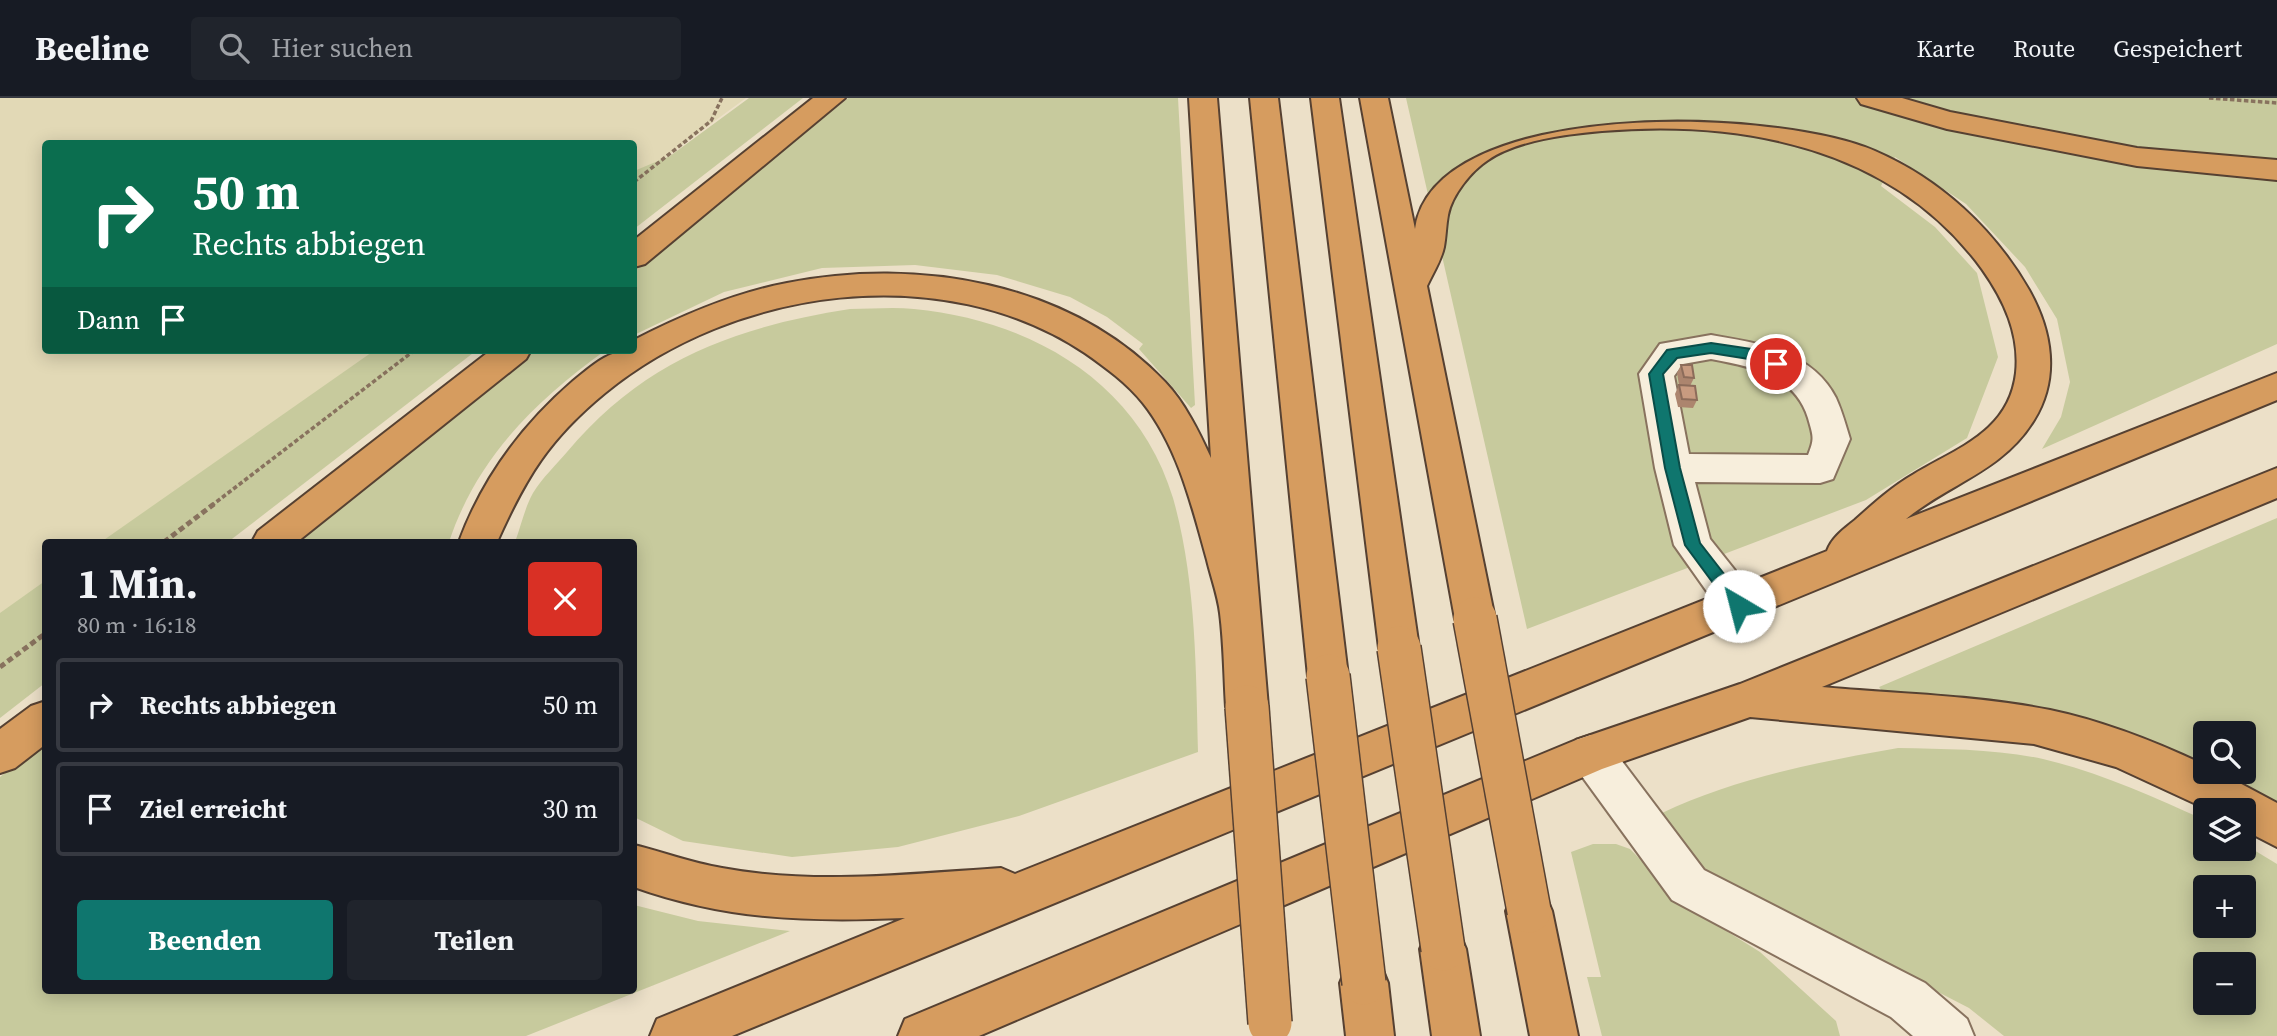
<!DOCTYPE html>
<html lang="de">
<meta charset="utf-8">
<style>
body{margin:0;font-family:"Source Serif 4",serif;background:#20242c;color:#f1f3f6;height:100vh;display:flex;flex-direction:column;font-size:26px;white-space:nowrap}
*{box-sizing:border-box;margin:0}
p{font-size:23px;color:#9ea1a6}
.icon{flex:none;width:38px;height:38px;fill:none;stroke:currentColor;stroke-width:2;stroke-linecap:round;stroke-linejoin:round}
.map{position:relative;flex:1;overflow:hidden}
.panel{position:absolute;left:42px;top:441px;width:595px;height:455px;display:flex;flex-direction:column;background:#171b24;border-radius:7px;box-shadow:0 4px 18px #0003}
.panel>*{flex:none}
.top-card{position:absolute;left:42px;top:42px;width:595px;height:214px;border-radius:7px;box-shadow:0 4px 18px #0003;background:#0b6e4f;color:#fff;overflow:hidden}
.buttons{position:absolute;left:2193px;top:623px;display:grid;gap:14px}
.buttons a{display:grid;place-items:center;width:63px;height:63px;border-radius:7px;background:#171b24;box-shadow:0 4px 18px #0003;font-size:35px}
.pin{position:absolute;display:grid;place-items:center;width:60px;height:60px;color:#fff;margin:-30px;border:4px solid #fff;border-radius:50%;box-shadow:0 2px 7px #0007}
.me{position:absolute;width:77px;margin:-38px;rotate:323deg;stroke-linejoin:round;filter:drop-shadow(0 0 5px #0008)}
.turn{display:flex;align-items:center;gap:24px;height:147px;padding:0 35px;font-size:32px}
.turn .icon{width:91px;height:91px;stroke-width:2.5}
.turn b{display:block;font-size:49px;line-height:60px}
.then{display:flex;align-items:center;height:66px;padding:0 35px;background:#0003;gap:14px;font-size:26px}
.round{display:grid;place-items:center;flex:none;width:74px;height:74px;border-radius:7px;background:#20242c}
.overview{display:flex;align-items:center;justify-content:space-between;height:119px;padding:0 35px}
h1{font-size:42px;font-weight:700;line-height:52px}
.cta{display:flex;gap:14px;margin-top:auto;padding:14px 35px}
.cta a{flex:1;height:80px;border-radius:7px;background:#0f766e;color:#fff;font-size:28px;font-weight:700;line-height:80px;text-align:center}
.cta a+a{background:#20242c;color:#f1f3f6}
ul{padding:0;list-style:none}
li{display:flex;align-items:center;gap:21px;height:94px;margin:0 14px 10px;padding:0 21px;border:4px solid #363941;border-radius:7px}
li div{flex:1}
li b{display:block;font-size:26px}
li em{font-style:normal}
header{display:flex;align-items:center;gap:42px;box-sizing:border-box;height:98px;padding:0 35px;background:#171b24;border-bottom:2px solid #363941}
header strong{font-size:33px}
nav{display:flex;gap:38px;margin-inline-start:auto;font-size:24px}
.search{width:490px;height:63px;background:#20242c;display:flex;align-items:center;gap:18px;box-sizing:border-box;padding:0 24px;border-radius:7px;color:#9ea1a6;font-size:26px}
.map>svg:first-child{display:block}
.farmland{fill:#e2d9b6}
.green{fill:#c7ca9d;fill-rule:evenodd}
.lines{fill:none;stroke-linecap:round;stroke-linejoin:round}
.minor-casing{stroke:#88725e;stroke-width:4}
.highway-casing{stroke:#564132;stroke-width:4}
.path-far1{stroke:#88725e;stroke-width:3.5;stroke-dasharray:4.5 2.5;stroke-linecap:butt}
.path{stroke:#88725e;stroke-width:5;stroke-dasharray:6 3.5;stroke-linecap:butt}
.minor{fill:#f7eedc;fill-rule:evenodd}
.highway{fill:#d69c5f;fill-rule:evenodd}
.highway-bridge-casing{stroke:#564132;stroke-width:46;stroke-linecap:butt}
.highway-bridge{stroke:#d69c5f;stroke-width:43}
.wall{fill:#ac856e}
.building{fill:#c89b80;stroke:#8c6c5a;stroke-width:2}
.route{fill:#0f766e;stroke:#0a4d48;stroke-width:2}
</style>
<header>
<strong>Beeline</strong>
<div class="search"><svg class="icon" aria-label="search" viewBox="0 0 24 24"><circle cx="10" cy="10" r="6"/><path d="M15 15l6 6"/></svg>Hier suchen</div>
<nav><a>Karte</a><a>Route</a><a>Gespeichert</a></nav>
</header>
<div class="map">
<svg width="2277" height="938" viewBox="0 0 2277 938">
<rect width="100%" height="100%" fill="#ece0c8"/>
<path class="farmland" d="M0 0H746L634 82V46H46V252H403L141 444H46L45 515 0 548Z"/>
<g class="green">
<path d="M749 0H803L634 131V73L670 58Z"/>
<path d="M848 0H1178L1195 307 1191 310 1139 251 1143 246 1107 219 1070 199 997 177 915 167 822 170 724 194 634 237V173Z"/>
<path d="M1406 0H2277V246L2042 351 2061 319 2070 284 2057 221 2025 169 1966 106 1895 59 1881 88 1935 129 1977 175 1998 259 1967 340 1866 402 1527 531Z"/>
<path d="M850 211C871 211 893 209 914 211 1030 222 1138 283 1173 400 1196 481 1196 571 1198 654L1019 718 898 749 792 759 683 743 634 719V444H515C521 428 525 409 533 395 542 380 557 366 567 354 644 262 735 229 850 211Z"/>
<path d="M375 252H477L228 444H101Z"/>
<path d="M534 252H606C535 303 477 360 449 444H293Z"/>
<path d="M2277 420V710L2215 674H2244V635H2205V669C2150 647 2095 623 2037 609 1988 598 1936 598 1886 598L1879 589Z"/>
<path d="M45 483V585L0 620V515Z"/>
<path d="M45 643 46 892H634V807L698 823 790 833 526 938H0V679Z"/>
<path d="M1898 650C1946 651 1996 651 2043 661 2099 674 2153 699 2205 722V751H2244V746L2277 766V938H2004L1969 910 1741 792 1675 754 1664 736 1662 715C1735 680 1818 664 1898 650ZM2205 789H2244V828H2205ZM2205 866H2244V905H2205Z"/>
<path d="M1593 746H1616L1630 751 1688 809 1760 854 1836 923 1840 938H1602L1587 879H1601L1571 754Z"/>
</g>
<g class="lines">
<defs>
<g id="minor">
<path d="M1711 237C1758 245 1812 253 1836 300 1842 313 1846 328 1850 341L1833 381 1820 385 1695 384 1710 441 1753 495 1759 507 1753 519 1739 523 1725 519 1674 447 1655 370 1639 276 1660 246ZM1711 261C1750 268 1795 277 1808 320 1813 338 1815 340 1808 357L1689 356 1674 278 1683 266Z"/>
<path d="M1591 637 1606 642 1704 772 1925 885 1967 921 1974 938H1913L1891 919 1672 802 1576 670 1570 656 1576 642Z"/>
</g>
<g id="highway">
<path d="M813 0H845L645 166 634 169V142Z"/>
<path d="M1189 0H1217L1268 609 1262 622 1247 627 1232 622 1226 609C1224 578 1224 546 1220 515 1218 498 1211 479 1207 462 1192 408 1178 349 1143 305 1127 285 1105 269 1085 255 943 160 734 189 605 295 549 341 526 379 497 444H459C482 381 522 327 573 283 593 267 608 252 634 252V242C681 218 734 195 787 185 917 159 1070 184 1165 284 1185 305 1199 334 1211 360Z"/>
<path d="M1250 0H1278L1348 578 1342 591 1328 596 1314 591 1308 578Z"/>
<path d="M1311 0H1339L1419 550 1413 562 1399 567 1385 562 1379 550Z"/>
<path d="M1360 0H1388L1415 131C1433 0 1772 9 1875 53 1940 81 1994 131 2029 192 2052 233 2060 280 2034 322 2003 373 1950 385 1906 421L2277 275V302L732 938H650L657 921 905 820C807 824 727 822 634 789V747C663 754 691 765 722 770 813 787 909 776 1001 770L1015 776 1827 453C1832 439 1844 431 1855 422 1874 405 1893 388 1914 376 1957 350 2009 334 2016 275 2020 236 2004 202 1982 171 1894 50 1744 21 1602 33 1568 36 1517 42 1488 62 1471 73 1452 97 1448 117 1446 127 1446 138 1444 149 1441 163 1433 175 1427 188L1495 521 1489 533 1475 538 1461 533 1455 521Z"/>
<path d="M1857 0H1902L1950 14 2137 50 2277 62V82L2137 68 1947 31 1861 6Z"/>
<path d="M491 252H531L526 261 297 444H252L258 433Z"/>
<path d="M2277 370V400L1822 589C1897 596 1975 597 2050 612 2103 623 2156 644 2205 667V674H2219L2277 705V749L2244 732V712H2209L2116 669 2034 646 1750 619 1602 671 979 938H898L905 921 1576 642 1740 586Z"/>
<path d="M46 603V646L15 670 0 675V631L31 608Z"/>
<path d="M1529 791 1545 797 1552 813 1578 938H1530L1506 813 1513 797Z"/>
<path d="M1443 828 1459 835 1466 851 1480 938H1432L1420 851 1427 835Z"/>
<path d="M1364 861 1381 868 1388 885 1394 938H1346L1340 885 1347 868Z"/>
</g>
</defs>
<use href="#minor" class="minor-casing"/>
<use href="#highway" class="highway-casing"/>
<g class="path-far1">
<path d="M2209 0 2277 5"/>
<path d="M634 84 711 23 722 0"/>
<path d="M211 408 415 252"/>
</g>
<g class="path">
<path d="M164 444 214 406"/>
<path d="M0 569 46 535"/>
</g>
<use href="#minor" class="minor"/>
<use href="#highway" class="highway"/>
<defs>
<g id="highway-bridge">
<path d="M1475 521 1529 813"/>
<path d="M1399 550 1443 851"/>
<path d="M1328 578 1364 885"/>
<path d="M1247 609 1270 925"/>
</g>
</defs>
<use href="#highway-bridge" class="highway-bridge-casing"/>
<use href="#highway-bridge" class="highway-bridge"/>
</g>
<path class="wall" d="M1681 267 1694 280 1690 288 1697 302 1693 310 1678 309 1675 296 1679 287 1677 275Z"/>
<g class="building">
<path d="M1681 267H1692L1694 280 1684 279Z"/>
<path d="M1679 287 1695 288 1697 302 1682 301Z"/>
</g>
<path class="route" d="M1711 245 1758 252 1781 262 1783 266 1776 271 1755 262 1711 255 1677 260 1663 276 1680 370 1700 445 1745 503 1747 508 1745 512H1733L1685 447 1665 370 1649 276 1667 252Z"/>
</svg>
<div class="buttons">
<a><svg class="icon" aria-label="search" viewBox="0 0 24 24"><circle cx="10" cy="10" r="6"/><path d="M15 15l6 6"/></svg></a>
<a><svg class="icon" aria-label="layers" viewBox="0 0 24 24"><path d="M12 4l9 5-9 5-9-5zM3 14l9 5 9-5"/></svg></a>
<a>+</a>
<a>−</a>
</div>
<div class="pin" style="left:1776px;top:266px;background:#d93025"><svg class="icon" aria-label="arrive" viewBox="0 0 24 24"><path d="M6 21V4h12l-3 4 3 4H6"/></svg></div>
<svg class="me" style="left:1739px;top:508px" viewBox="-20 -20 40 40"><circle r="19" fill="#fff"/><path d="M0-13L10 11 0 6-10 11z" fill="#0f766e"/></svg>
<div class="top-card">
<div class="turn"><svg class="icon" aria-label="right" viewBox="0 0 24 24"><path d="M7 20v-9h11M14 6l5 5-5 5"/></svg><div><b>50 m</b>Rechts abbiegen</div></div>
<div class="then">Dann<svg class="icon" aria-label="arrive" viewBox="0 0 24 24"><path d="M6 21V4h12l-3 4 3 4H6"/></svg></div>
</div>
<section class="panel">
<div class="overview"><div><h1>1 Min.</h1><p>80 m · 16:18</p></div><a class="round" style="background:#d93025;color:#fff"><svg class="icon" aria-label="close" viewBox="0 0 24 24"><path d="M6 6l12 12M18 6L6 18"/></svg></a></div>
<ul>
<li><svg class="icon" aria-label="right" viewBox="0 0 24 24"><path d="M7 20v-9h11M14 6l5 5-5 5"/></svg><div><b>Rechts abbiegen</b></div><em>50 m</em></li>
<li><svg class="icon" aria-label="arrive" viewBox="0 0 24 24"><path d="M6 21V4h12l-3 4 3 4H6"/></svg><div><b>Ziel erreicht</b></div><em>30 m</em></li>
</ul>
<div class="cta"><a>Beenden</a><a>Teilen</a></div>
</section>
</div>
